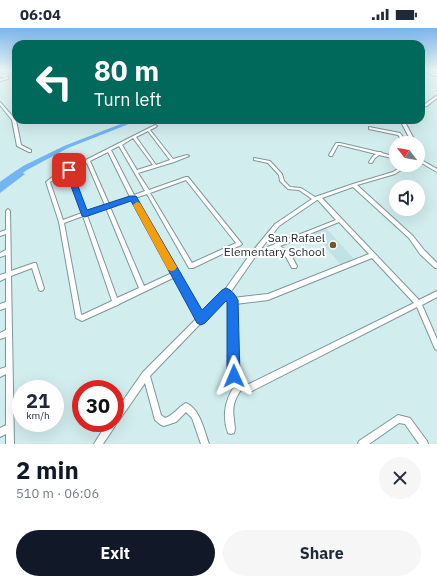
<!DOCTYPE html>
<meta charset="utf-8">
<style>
body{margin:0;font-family:"IBM Plex Sans",sans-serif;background:#f6f6f7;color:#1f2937;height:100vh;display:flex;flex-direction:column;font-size:15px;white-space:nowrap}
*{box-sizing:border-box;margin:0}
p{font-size:13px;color:#747a83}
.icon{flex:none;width:22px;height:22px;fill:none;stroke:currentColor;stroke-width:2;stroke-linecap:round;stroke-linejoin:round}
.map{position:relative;height:416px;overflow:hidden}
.panel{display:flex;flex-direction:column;background:#fff;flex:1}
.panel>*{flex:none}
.hud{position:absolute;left:12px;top:12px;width:413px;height:84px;border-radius:12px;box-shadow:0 4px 16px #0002;background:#00695c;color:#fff;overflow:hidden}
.needle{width:26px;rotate:301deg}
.controls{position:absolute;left:389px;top:108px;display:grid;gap:8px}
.controls a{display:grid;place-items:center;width:36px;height:36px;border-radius:50%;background:#fff;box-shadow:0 4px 16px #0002;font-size:20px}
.speed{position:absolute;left:12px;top:352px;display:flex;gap:8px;font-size:20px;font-weight:700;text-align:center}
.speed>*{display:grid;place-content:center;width:52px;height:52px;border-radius:50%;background:#fff;box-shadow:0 4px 16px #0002;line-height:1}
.speed small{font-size:10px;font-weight:400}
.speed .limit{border:6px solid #d22;background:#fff;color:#111}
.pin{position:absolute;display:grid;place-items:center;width:34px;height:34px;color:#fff;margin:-17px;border-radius:8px;box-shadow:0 2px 6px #0006}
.me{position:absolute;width:44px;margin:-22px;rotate:359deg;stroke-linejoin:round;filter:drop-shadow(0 0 3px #0008)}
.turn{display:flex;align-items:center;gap:14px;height:84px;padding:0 16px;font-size:18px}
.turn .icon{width:52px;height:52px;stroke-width:2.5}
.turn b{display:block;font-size:28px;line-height:34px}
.round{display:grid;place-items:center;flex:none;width:42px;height:42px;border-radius:21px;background:#f6f6f7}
.summary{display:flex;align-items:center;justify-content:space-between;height:68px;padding:0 16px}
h1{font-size:24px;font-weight:700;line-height:30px;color:#111827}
.cta{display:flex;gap:8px;margin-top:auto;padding:8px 16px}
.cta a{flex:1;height:46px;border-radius:24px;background:#111827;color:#fff;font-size:16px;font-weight:700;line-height:46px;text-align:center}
.cta a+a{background:#f6f6f7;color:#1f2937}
.status{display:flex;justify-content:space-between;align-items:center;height:28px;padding:0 20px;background:#fff;direction:ltr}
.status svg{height:11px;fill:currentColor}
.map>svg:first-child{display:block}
.built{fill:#bfe3e4}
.water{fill:#72b5f2}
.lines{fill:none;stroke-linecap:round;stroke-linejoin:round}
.river{fill:#72b5f2;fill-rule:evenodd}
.minor-casing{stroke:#7e9798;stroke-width:2}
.minor{fill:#fff;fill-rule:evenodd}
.route{fill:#1a73e8;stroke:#114b97}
.slow{fill:#f59e0b}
.poi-dot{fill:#75592c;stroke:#fff;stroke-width:1.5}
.labels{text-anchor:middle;stroke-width:4;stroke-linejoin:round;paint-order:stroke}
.poi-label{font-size:12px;fill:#1f2929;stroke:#fff;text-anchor:end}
</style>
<div class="status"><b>06:04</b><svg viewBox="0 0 49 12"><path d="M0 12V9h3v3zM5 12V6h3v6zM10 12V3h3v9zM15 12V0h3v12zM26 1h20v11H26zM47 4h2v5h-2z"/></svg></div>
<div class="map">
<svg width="437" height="416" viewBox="0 0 437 416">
<rect width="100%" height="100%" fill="#d2edee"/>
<path class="built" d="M325 199 354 231 341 237 313 204Z"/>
<path class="water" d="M17 142 25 146 0 165V154Z"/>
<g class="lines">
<path class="river" d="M131 92H139L68 120 27 142 0 160V154L23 138 64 118Z"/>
<defs>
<g id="minor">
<path d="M0 42H6L0 44Z"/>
<path d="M432 42H434L431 45 437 47V49L428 45Z"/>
<path d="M16 43V45L5 48 8 49V51L0 53V51L5 50 0 48V46L3 47Z"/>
<path d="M436 68H437V70L427 78 421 79V77L425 76Z"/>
<path d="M0 74 16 92 21 117 31 122V124H29L17 118 12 92 0 77Z"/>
<path d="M400 92H404L416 115H412Z"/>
<path d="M155 97 157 98 156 99 150 102 173 131 187 127 189 128 174 134 138 145 149 162 186 149H188L242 216 241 217 193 240H189L147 166 135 170 201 286 224 263 251 225 275 196 312 171 299 162 288 161 280 153 279 147 268 135 254 132V130L270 133 282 146 284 153 290 159 301 160 315 169 353 156 393 144 404 137H409L395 146 357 157 413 208 424 222 437 235V240H435L420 226 409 210 353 159 322 170 419 272 437 263V269L422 277 437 311V322L435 321 417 279 252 363 249 364 241 362C234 372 232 380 234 391 234 396 236 400 234 405L231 406 228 405C222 389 225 372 234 359L231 354 229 274 226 269 150 348 161 387 165 390C174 387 178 379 186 375 200 381 204 402 209 416H201L192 390 186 384 176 394 164 398 161 397 155 392 145 355 118 394 116 395 115 398 103 416H94L107 395H115V384L143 344 197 290 175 249 119 276 118 277 115 278 82 293 76 290 59 194 46 154 51 150 68 141ZM148 103 170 132 156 137 136 109ZM133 110 153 137 137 142 122 117ZM119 118 145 163 134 167 111 122ZM108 124 130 169 109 176 90 133ZM87 135 105 177 86 184 71 143ZM68 144 82 185 63 192 50 154ZM186 152 236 215 192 235 150 165ZM132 171 172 245 144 258 110 179ZM317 172H318L336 192 260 222 279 198ZM106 180 139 260 117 270 87 187ZM83 188 112 273 82 287 81 286 64 195ZM339 194 369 226 268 266 233 270 230 265 255 229 275 220 286 229 292 240H296L297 238 290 225 280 218ZM372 230 414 275 249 356 241 355 239 352 235 276 268 272Z"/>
<path d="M369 99 400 105 408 115H404L398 107 369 101Z"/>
<path d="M336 115H340L378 124H381L382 125 396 129V131L379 127 375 130 372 135H370L369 134 373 128 376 126 340 117H338L332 128H330L329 127Z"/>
<path d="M418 130 437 141V144L418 133Z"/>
<path d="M8 181 10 183 11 243 34 235H36L44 260 43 262 41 263 39 262 32 240 11 248 14 416H6V406L0 409V400L6 397V346L0 349V341L6 339V309L0 311V305L6 302V280L0 282V276L6 274V250L0 253V247L6 245V227L0 229V225L6 222V206L0 208V204L6 202V183Z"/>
<path d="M398 387 410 390 427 413 428 416H419L405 396 399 395 369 416H358L359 413Z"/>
</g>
</defs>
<use href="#minor" class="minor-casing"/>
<use href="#minor" class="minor"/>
</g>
<linearGradient id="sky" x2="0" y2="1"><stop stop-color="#79b4ec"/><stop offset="0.42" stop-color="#ebf7f7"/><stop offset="1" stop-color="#ebf7f7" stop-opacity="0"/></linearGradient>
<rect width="437" height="100" fill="url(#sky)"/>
<path class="route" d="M69 140 72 142 87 182 130 168H136L202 282 222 262 226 260C232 262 235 267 238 272L240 348 238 352 234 354 229 352 227 348V274L226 273 205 295 201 297 197 295 131 173 85 189 82 188 65 142Z"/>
<path class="slow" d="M137 174 140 175 175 236 177 239 175 242 172 243 168 242 133 177Z"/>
<circle class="poi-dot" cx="333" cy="217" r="4"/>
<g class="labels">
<g class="poi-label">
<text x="325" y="214">San Rafael<tspan x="325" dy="14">Elementary School</tspan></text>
</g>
</g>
</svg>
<div class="controls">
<a><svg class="needle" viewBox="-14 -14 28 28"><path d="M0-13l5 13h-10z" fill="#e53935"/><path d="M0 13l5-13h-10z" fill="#747a83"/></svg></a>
<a><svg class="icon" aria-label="sound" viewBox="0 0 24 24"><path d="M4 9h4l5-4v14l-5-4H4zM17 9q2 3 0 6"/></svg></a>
</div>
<div class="speed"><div>21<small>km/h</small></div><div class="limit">30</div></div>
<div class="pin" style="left:69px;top:142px;background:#d93025"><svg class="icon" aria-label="arrive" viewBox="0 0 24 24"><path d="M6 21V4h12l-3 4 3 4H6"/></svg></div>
<svg class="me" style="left:234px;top:348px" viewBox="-20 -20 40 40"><path d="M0-17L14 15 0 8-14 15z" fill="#1a73e8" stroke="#fff" stroke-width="4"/></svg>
<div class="hud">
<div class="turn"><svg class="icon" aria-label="left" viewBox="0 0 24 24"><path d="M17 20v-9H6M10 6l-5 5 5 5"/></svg><div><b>80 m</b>Turn left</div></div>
</div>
</div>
<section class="panel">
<div class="summary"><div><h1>2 min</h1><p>510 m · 06:06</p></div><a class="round"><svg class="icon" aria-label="close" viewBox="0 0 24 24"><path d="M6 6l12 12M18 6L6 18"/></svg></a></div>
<div class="cta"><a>Exit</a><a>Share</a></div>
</section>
